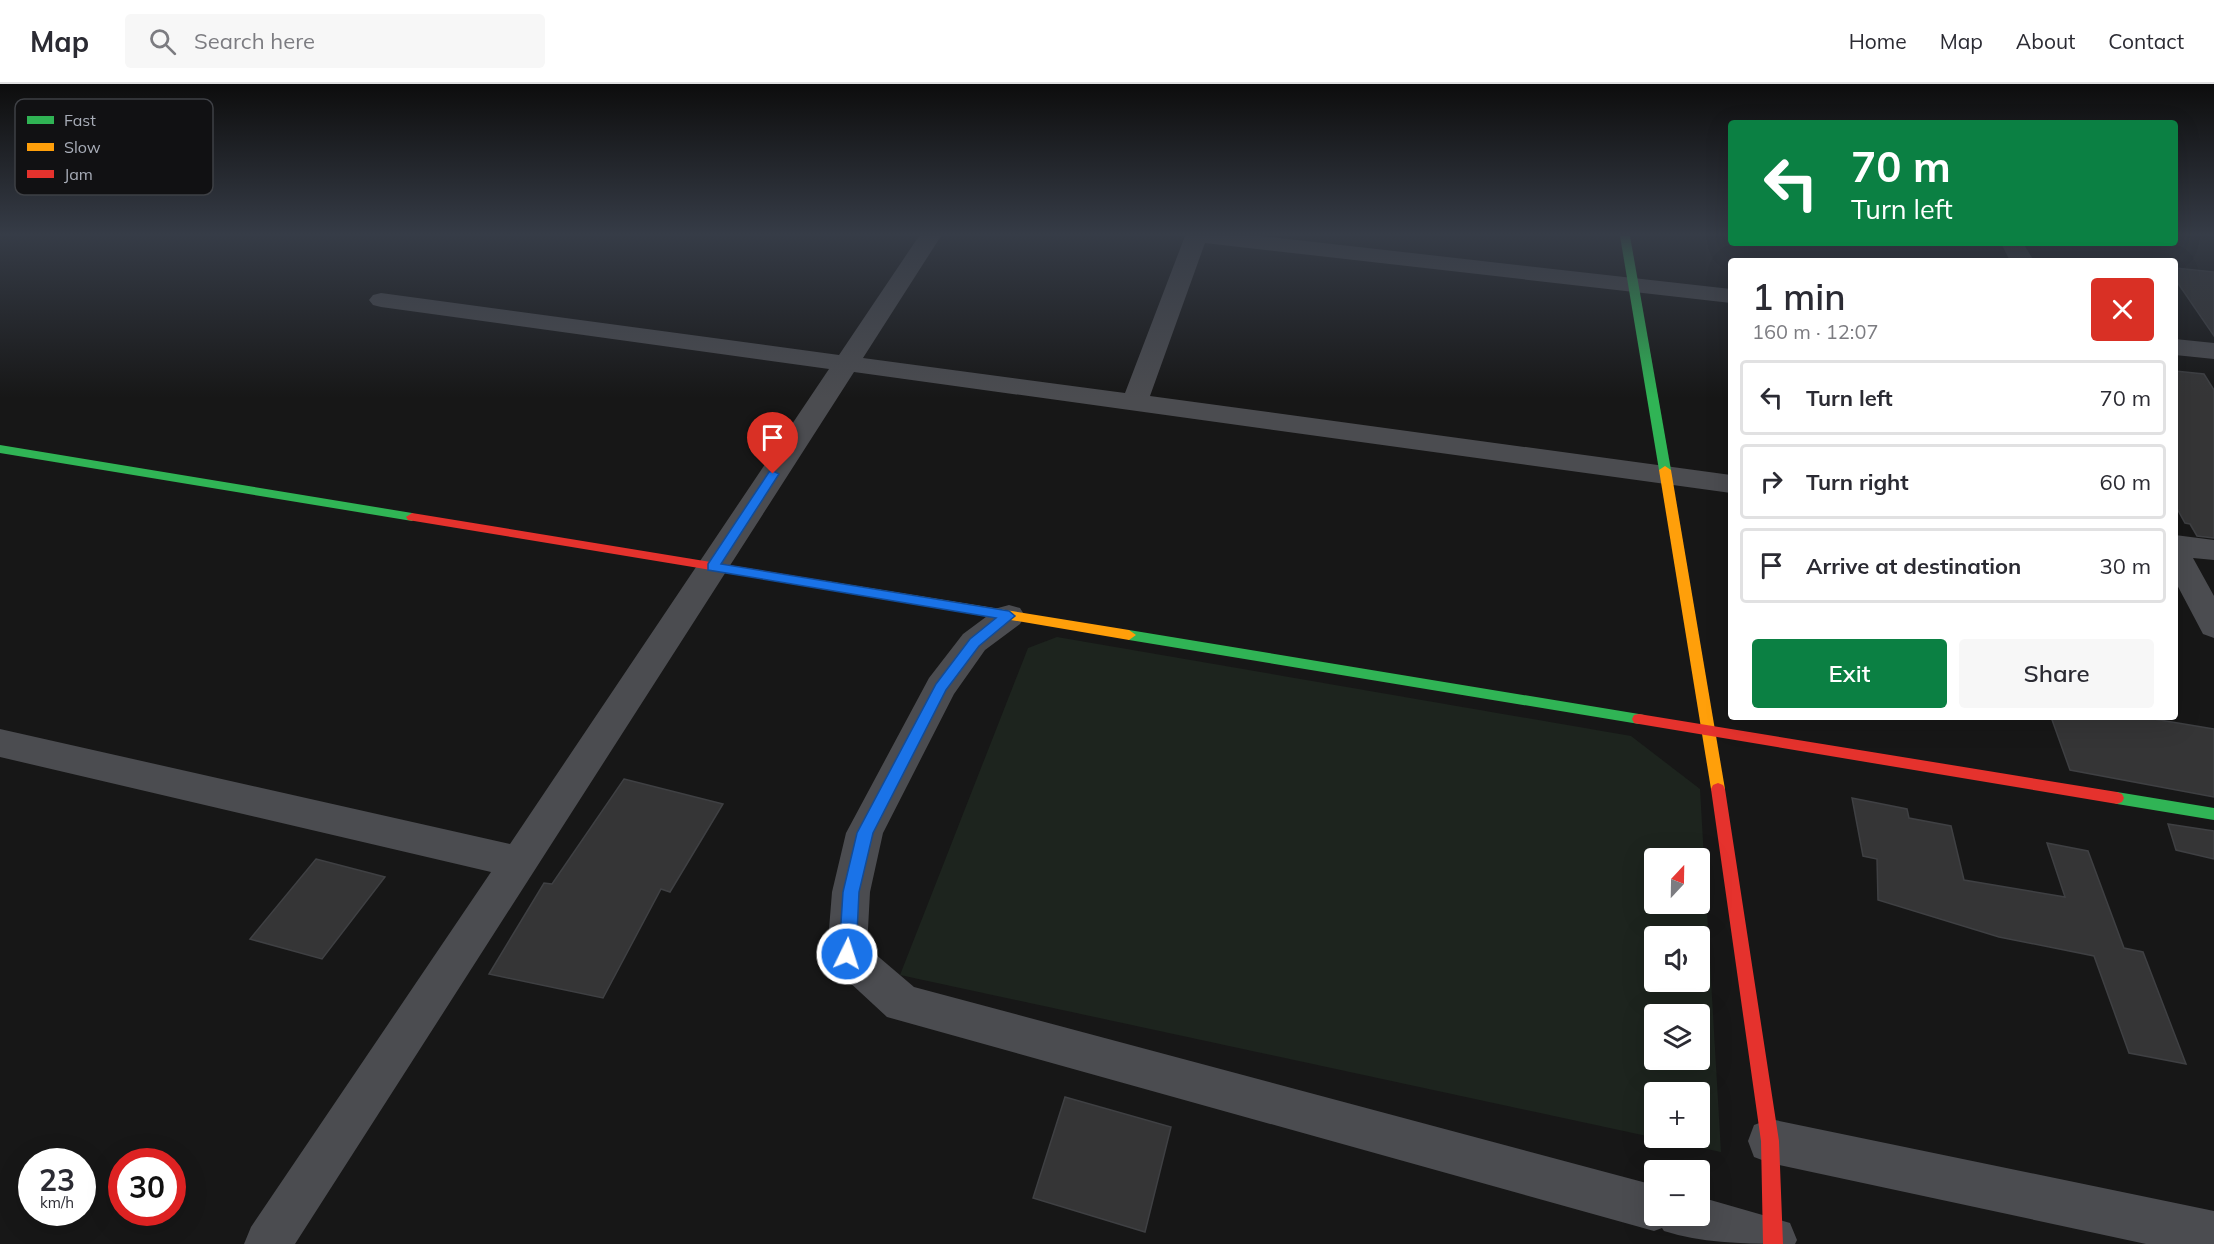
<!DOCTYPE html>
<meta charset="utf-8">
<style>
body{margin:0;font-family:Mulish,sans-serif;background:#f7f7f7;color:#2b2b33;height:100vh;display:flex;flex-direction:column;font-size:22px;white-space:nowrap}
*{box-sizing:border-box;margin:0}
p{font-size:20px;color:#7c7c81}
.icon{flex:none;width:33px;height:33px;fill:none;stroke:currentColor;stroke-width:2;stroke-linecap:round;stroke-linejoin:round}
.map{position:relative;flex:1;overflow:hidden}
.details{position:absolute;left:1728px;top:174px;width:450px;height:462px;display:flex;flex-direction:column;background:#fff;border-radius:6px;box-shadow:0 6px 24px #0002}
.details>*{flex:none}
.guide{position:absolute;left:1728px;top:36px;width:450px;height:126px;border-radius:6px;box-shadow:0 6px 24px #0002;background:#0b8043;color:#fff;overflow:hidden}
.needle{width:39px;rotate:22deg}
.buttons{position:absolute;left:1644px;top:764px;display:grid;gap:12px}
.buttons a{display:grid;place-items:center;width:66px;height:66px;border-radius:6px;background:#fff;box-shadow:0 6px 24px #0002;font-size:30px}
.speed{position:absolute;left:18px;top:1064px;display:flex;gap:12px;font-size:30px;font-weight:700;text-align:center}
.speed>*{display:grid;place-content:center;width:78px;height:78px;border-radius:50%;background:#fff;box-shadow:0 6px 24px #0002;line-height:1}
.speed small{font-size:15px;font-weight:400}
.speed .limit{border:9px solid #d22;background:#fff;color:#111}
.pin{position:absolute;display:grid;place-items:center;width:51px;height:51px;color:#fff;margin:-62px -26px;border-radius:50% 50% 50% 0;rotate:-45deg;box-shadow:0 0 6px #0007}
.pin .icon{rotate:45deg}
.me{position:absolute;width:66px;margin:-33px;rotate:4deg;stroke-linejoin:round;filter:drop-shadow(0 0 4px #0008)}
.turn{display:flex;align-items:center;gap:21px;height:126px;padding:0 24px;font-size:27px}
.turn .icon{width:78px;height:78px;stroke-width:2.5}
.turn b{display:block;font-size:42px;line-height:51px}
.round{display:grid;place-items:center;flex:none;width:63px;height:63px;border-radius:6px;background:#f7f7f7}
.summary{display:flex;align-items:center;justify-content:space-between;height:102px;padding:0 24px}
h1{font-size:36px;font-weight:600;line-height:45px}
.cta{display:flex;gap:12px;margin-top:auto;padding:12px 24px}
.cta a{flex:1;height:69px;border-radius:6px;background:#0b8043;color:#fff;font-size:24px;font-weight:600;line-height:69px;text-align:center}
.cta a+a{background:#f7f7f7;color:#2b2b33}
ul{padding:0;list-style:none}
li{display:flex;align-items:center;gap:18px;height:75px;margin:0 12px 9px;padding:0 12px;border:3px solid #e1e1e2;border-radius:6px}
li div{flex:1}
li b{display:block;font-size:22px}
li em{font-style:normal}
header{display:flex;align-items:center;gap:36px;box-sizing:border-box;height:84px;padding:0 30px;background:#fff;border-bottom:2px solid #e1e1e2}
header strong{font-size:28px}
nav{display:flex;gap:33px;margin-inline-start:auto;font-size:21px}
.search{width:420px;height:54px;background:#f7f7f7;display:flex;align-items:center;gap:15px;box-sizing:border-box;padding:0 21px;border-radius:6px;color:#7c7c81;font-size:22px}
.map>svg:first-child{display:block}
.green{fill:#1d241e;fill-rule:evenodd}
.building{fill:#353536;stroke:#3f4043;stroke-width:1.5}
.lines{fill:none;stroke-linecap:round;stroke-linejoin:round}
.street{fill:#4b4c50;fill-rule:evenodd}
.fast{fill:#30b455;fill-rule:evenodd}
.slow{fill:#ff9f0a;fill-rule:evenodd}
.jam{fill:#e5322d;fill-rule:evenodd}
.route{fill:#1a73e8;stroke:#114b97;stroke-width:1.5}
.key{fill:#111113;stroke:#3e4045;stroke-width:1.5}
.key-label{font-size:16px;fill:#a8adb8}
</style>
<header>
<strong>Map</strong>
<div class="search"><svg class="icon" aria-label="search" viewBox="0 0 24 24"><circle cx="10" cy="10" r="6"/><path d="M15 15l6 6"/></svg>Search here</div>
<nav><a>Home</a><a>Map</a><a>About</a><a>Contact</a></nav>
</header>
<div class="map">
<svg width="2214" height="1160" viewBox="0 0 2214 1160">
<rect width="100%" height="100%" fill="#171717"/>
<path class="green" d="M1057 553 1631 652 1700 705 1721 1068 900 891 1028 564ZM1654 774H1700V819H1654ZM1654 852H1700V897H1654ZM1654 930H1700V975H1654ZM1654 1008H1700V1053H1654Z"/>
<g class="building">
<path d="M2175 184 2214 188V252L2175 195Z"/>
<path d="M2175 287 2204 290 2214 306V454L2197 452 2190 440 2185 439 2175 421Z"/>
<path d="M2051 633H2142L2214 645V713L2070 686Z"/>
<path d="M624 695 723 720 670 808 661 805 603 914 489 890 544 799 552 800Z"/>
<path d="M1852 714 1907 725 1909 734 1951 742 1964 796 2065 813 2047 759 2088 767 2124 864 2143 868 2186 980 2129 969 2094 872 1999 853 1878 816 1877 775 1863 772Z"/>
<path d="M2168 740 2214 747V775L2176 766Z"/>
<path d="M316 775 385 793 322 875 250 855Z"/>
<path d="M1065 1013 1171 1043 1145 1148 1033 1114Z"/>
</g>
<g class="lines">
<g class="street">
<path d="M919 152H941L863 274 1125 309 1185 152H1261L1731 205V219L1205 159 1150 312 1731 391V409L854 288 295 1160H244L251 1143 491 788 0 673V645L510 760 829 285 381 223 373 221 369 216 373 211 381 209 839 271Z"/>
<path d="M2001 159H2023L2034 177H2010Z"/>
<path d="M2175 255 2214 259V275L2175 271Z"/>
<path d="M2175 451 2214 456V476L2193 474 2214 512V554L2203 550 2175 497Z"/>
<path d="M1009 521 1020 524 1025 532 1020 540 985 566 954 610 883 749 870 808 867 863 914 903 1654 1101V1131H1700V1113L1790 1139 1797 1156 1795 1160C1749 1160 1706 1160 1664 1147L1662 1144 1654 1147 887 933 833 883 827 870 832 808 846 749 929 594 963 550 998 524Z"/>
<path d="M1770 1035 2214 1127V1160H2146L1770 1079 1754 1073 1748 1057 1754 1041Z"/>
</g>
<g class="fast">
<path d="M1620 152H1630L1671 386 1665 390 1659 386Z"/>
<path d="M0 361 412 429 418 433 412 437 0 369Z"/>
<path d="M1129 546 1639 630 1644 631 1646 635 1644 639 1639 640 1129 556 1122 551Z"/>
<path d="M2117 708 2214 724V736L2117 720 2112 718 2110 714 2112 710Z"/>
</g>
<g class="slow">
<path d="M1665 382 1671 386 1725 705 1723 709 1718 711 1713 709 1711 705 1659 386Z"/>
<path d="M820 496 1129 546 1136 551 1129 556 816 503 814 500 816 497Z"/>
</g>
<g class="jam">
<path d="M412 429 820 496 826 500 820 504 408 436 406 433Z"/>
<path d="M1639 630 2117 708 2122 710 2124 714 2122 718 2117 720 1639 640 1634 639 1632 635 1634 631Z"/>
<path d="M1718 699 1723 701 1725 705 1779 1057 1783 1160H1763L1761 1057 1711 705 1713 701Z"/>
</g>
</g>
<linearGradient id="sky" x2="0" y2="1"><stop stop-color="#0d0d0d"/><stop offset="0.48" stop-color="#363c47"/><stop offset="1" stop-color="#363c47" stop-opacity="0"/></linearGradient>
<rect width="2214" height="314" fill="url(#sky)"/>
<path class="route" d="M773 387 779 390 721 480 1009 527 1015 532 979 562 946 606 873 749 859 808 856 870 853 875 847 878 841 875 839 870 843 808 857 749 936 600 970 555 996 534 708 486V480L769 388Z"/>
<rect x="15" y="15" width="198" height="96" rx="9" class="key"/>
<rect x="27" y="32" width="27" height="8" fill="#30b455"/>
<rect x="27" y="59" width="27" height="8" fill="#ff9f0a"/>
<rect x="27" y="86" width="27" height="8" fill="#e5322d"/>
<g class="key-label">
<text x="64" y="42">Fast</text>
<text x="64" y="69">Slow</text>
<text x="64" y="96">Jam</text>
</g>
</svg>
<div class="buttons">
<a><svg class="needle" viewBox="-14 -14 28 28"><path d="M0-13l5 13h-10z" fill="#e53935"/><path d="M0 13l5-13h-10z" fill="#7c7c81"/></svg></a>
<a><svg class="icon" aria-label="sound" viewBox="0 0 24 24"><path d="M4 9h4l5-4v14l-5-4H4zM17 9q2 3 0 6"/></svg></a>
<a><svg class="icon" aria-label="layers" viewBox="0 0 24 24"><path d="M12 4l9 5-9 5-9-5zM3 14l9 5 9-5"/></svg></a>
<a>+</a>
<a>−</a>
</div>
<div class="speed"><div>23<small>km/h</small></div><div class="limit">30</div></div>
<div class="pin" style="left:773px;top:390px;background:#d93025"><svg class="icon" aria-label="arrive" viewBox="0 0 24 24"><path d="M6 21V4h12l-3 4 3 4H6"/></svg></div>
<svg class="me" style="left:847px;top:870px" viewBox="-20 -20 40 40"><circle r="17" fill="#1a73e8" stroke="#fff" stroke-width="3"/><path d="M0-11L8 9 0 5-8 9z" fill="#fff"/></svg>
<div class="guide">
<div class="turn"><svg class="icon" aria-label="left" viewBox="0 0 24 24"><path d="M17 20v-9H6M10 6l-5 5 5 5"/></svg><div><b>70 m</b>Turn left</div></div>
</div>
<section class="details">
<div class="summary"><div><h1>1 min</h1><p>160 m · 12:07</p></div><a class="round" style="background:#d93025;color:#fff"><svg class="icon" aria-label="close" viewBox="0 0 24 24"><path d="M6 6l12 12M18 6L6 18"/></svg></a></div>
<ul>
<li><svg class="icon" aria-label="left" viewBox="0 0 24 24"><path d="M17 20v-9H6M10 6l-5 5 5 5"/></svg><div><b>Turn left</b></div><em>70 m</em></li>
<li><svg class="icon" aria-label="right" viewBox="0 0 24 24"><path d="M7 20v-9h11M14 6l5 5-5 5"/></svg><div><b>Turn right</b></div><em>60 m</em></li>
<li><svg class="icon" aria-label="arrive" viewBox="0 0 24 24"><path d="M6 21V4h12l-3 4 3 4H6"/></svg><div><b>Arrive at destination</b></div><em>30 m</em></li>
</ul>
<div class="cta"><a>Exit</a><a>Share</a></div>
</section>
</div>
